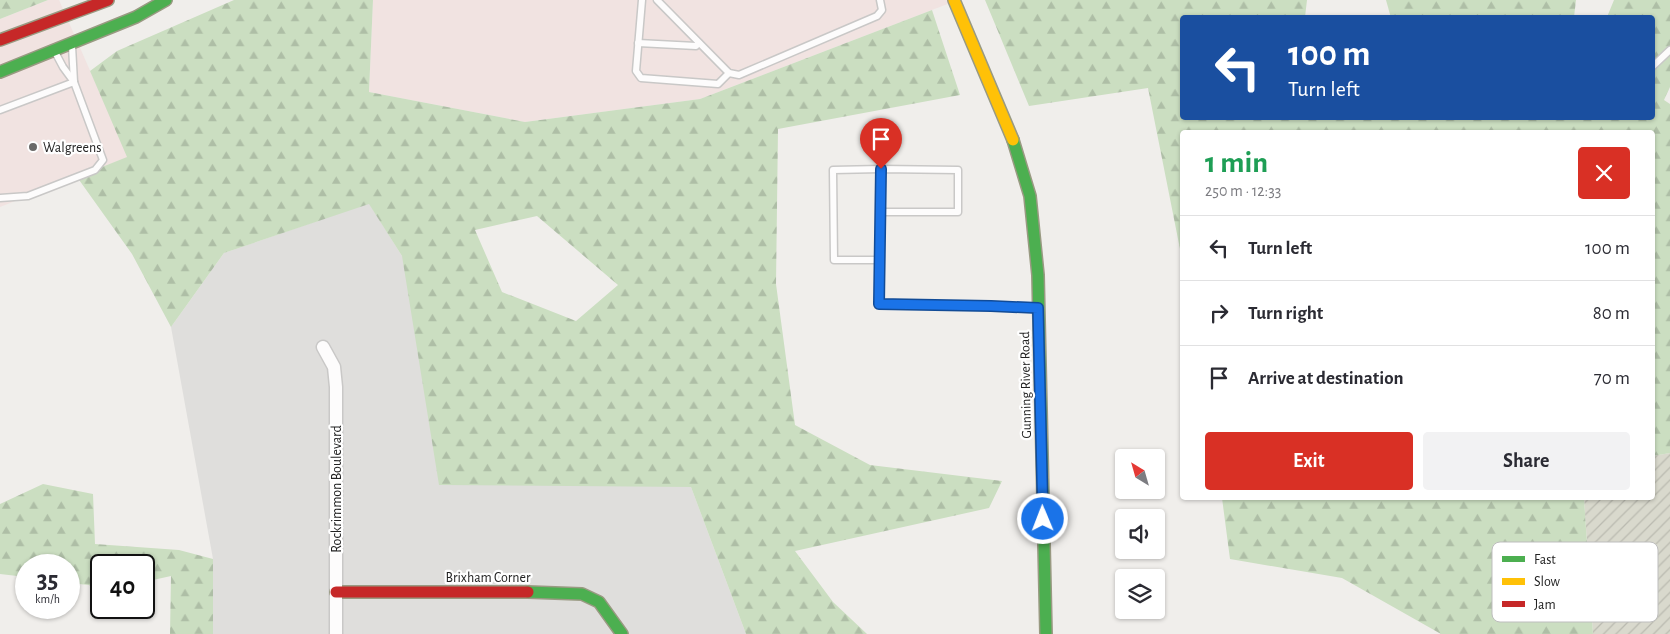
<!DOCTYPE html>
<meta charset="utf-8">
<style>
body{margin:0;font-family:"Alegreya Sans",sans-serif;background:#f2f2f3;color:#2b2b33;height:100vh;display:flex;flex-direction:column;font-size:19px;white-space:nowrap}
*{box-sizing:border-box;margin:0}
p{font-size:16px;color:#7c7c81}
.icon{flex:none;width:28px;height:28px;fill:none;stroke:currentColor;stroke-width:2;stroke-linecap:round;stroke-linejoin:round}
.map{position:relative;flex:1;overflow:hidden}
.side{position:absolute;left:1180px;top:130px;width:475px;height:370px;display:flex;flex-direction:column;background:#fff;border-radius:5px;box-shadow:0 1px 4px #0004}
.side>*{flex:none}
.guide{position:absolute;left:1180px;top:15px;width:475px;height:105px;border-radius:5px;box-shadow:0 1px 4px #0004;background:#1a4fa0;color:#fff;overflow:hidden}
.needle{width:32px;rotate:323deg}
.controls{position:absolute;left:1115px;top:449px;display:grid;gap:10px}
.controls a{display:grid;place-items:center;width:50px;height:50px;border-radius:5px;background:#fff;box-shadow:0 1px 4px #0004;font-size:25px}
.speed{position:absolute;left:15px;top:554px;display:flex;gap:10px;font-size:25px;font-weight:700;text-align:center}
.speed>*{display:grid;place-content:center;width:65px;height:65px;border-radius:50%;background:#fff;box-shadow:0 1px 4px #0004;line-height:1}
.speed small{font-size:12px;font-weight:400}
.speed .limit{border:2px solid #111;border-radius:8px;background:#fff;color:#111}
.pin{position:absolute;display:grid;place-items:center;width:42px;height:42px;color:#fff;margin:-51px -21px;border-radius:50% 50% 50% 0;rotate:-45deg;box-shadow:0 0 5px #0007}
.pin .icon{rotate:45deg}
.me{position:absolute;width:55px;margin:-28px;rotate:359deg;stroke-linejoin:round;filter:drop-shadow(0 0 4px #0008)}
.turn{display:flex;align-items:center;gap:18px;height:105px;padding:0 25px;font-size:22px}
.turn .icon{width:65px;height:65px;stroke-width:2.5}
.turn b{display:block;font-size:35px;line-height:42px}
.round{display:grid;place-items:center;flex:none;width:52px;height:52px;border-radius:5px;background:#f2f2f3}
.summary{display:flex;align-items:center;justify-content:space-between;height:85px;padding:0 25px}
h1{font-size:30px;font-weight:600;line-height:38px;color:#1e9e55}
.button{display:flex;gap:10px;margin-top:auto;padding:10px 25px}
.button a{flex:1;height:58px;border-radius:5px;background:#d93025;color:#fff;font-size:20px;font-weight:600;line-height:58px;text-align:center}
.button a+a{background:#f2f2f3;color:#2b2b33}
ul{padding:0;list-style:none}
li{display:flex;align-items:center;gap:15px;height:65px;padding:0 25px;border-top:1px solid #e1e1e2}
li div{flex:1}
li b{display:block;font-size:19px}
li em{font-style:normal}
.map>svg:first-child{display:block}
.residential{fill:#dfdedc}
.commercial{fill:#f1e3e1}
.construction{fill:url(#construction-furrows)}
.forest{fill:url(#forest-firs);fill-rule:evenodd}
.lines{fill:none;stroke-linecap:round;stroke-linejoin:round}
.lane-casing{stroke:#c9c8c7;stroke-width:9}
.street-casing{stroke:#c9c8c7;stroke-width:15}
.fast-casing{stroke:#999a82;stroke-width:14}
.slow-casing{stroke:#999a82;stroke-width:14}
.jam-casing{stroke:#999a82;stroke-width:14}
.lane{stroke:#fdfcfc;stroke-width:6}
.street{stroke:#fdfcfc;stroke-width:12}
.fast{stroke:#4caf50;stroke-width:11}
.slow{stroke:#ffc107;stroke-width:11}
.jam{stroke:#c62828;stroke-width:11}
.route-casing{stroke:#114b97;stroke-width:12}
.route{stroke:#1a73e8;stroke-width:9}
.poi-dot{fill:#6a6968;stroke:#fff;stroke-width:2}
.labels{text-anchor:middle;stroke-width:4.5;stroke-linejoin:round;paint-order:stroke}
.poi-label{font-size:14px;fill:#222;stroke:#fff;text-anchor:start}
.street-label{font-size:14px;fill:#222;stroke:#fff}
.key{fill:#fff;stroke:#bdbdbd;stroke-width:1}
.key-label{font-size:14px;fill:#222}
</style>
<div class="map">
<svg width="1670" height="634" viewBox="0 0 1670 634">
<defs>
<pattern id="construction-furrows" width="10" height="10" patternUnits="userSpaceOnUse" patternTransform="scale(1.25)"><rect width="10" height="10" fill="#d9d9cd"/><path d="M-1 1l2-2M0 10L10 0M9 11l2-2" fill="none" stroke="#babab0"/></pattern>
<pattern id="forest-firs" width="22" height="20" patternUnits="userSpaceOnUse" patternTransform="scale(1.25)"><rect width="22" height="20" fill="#cbdec1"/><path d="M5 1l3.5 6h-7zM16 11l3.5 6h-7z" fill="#aebea6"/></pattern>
</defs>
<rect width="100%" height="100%" fill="#f0eeeb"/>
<path class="residential" d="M369 203 402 256 691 487 746 634H213V559L171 327 224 253Z"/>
<g class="commercial">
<path d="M48 0H59L128 157 0 207V19Z"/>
<path d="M373 0H958L700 99 525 122 369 92Z"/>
</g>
<path class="construction" d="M1670 453V634H1593L1584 498H1652L1653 456Z"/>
<g class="forest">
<path d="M0 0H48L0 19Z"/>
<path d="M234 0H373L369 92 525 122 700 99 932 10 960 95 778 129 776 284 795 425 870 465 1002 481 989 508 795 551 833 602 867 634H746L691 487 439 485 402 256 369 204 224 253 171 327 132 254 77 177 127 157 90 71 117 51ZM537 216 618 285 576 321 502 292 475 230Z"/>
<path d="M985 0H1307L1305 17 1182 18V118H1652V18L1607 17 1614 0H1670V87L1664 100 1670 104V453L1653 456 1652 132H1182V259L1148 88 1029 106Z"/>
<path d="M1386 0H1576L1574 17 1391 18Z"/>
<path d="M43 484 93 494 95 544 179 550 213 559V634H170L171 576 144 582V565H101V595L89 585 69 583V565H26V577L0 574V504Z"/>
<path d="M1222 498H1584L1593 634H1441L1342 578 1230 559Z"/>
</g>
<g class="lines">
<defs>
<g id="lane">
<path d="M642 0 636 71 641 78 718 84 729 73"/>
<path d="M657 0 729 73 739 75 877 16 882 10 880 0"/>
<path d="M638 43 696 46 699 43"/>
<path d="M72 46 74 82"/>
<path d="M1652 67 1670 50"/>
<path d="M0 110 74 82"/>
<path d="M0 198 28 196 95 170 103 160 74 82 63 67 55 52"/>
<path d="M880 212H958V170L881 169 879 304 991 306 1037 308"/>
<path d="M879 260H834L833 170 881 169"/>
</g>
<path id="street" d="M323 347 334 367 336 387V634"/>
<g id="fast">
<path d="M0 72 136 17 166 0"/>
<path d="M1013 140 1030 196 1038 275 1046 634"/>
<path d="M528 592 582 594 599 602 622 634"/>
</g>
<path id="slow" d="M954 0 1013 140"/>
<g id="jam">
<path d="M0 40 108 0"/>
<path d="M336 592H528"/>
</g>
</defs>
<use href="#lane" class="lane-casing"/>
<use href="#street" class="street-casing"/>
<use href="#fast" class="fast-casing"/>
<use href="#slow" class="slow-casing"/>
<use href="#jam" class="jam-casing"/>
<use href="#lane" class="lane"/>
<use href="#street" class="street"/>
<use href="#fast" class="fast"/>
<use href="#slow" class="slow"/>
<use href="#jam" class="jam"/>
</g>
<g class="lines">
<defs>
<path id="route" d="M881 169 879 304 991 306 1038 308 1043 519"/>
</defs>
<use href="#route" class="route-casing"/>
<use href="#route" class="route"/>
</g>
<circle class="poi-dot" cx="33" cy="147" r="5"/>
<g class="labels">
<g class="poi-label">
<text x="43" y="152">Walgreens</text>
</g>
<g class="street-label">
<text transform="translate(1025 385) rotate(-91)" y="5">Gunning River Road</text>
<text transform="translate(336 489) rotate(-90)" y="5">Rockrimmon Boulevard</text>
<text x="488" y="582">Brixham Corner</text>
</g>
</g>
<rect x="1492" y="542" width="166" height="80" rx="8" class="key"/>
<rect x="1502" y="556" width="23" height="6" fill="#4caf50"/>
<rect x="1502" y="578" width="23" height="7" fill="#ffc107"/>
<rect x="1502" y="601" width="23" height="6" fill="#c62828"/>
<g class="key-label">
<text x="1534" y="564">Fast</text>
<text x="1534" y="586">Slow</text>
<text x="1534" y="609">Jam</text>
</g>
</svg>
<div class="controls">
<a><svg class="needle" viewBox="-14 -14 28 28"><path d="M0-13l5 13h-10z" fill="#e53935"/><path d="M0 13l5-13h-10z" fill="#7c7c81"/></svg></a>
<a><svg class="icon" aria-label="sound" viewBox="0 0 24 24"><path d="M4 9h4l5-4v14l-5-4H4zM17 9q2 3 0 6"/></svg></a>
<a><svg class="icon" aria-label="layers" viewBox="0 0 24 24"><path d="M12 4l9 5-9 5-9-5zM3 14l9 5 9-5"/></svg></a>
</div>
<div class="speed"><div>35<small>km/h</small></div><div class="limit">40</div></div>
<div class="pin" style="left:881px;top:169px;background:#d93025"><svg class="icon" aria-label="arrive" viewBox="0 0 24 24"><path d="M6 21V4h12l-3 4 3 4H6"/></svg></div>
<svg class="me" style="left:1043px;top:519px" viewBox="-20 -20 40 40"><circle r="17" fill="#1a73e8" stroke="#fff" stroke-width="3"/><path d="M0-11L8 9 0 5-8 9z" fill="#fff"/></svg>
<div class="guide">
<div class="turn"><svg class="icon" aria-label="left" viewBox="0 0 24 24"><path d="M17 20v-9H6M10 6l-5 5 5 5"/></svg><div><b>100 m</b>Turn left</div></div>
</div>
<section class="side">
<div class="summary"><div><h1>1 min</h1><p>250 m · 12:33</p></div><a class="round" style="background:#d93025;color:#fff"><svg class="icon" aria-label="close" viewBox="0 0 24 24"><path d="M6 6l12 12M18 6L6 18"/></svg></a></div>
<ul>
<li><svg class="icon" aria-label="left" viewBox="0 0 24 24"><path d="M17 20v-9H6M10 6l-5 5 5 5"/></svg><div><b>Turn left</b></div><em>100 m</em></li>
<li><svg class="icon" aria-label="right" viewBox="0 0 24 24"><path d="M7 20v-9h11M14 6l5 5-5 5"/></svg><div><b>Turn right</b></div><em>80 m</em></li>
<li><svg class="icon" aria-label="arrive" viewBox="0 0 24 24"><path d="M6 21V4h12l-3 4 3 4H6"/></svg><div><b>Arrive at destination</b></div><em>70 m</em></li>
</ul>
<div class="button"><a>Exit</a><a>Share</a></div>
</section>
</div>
